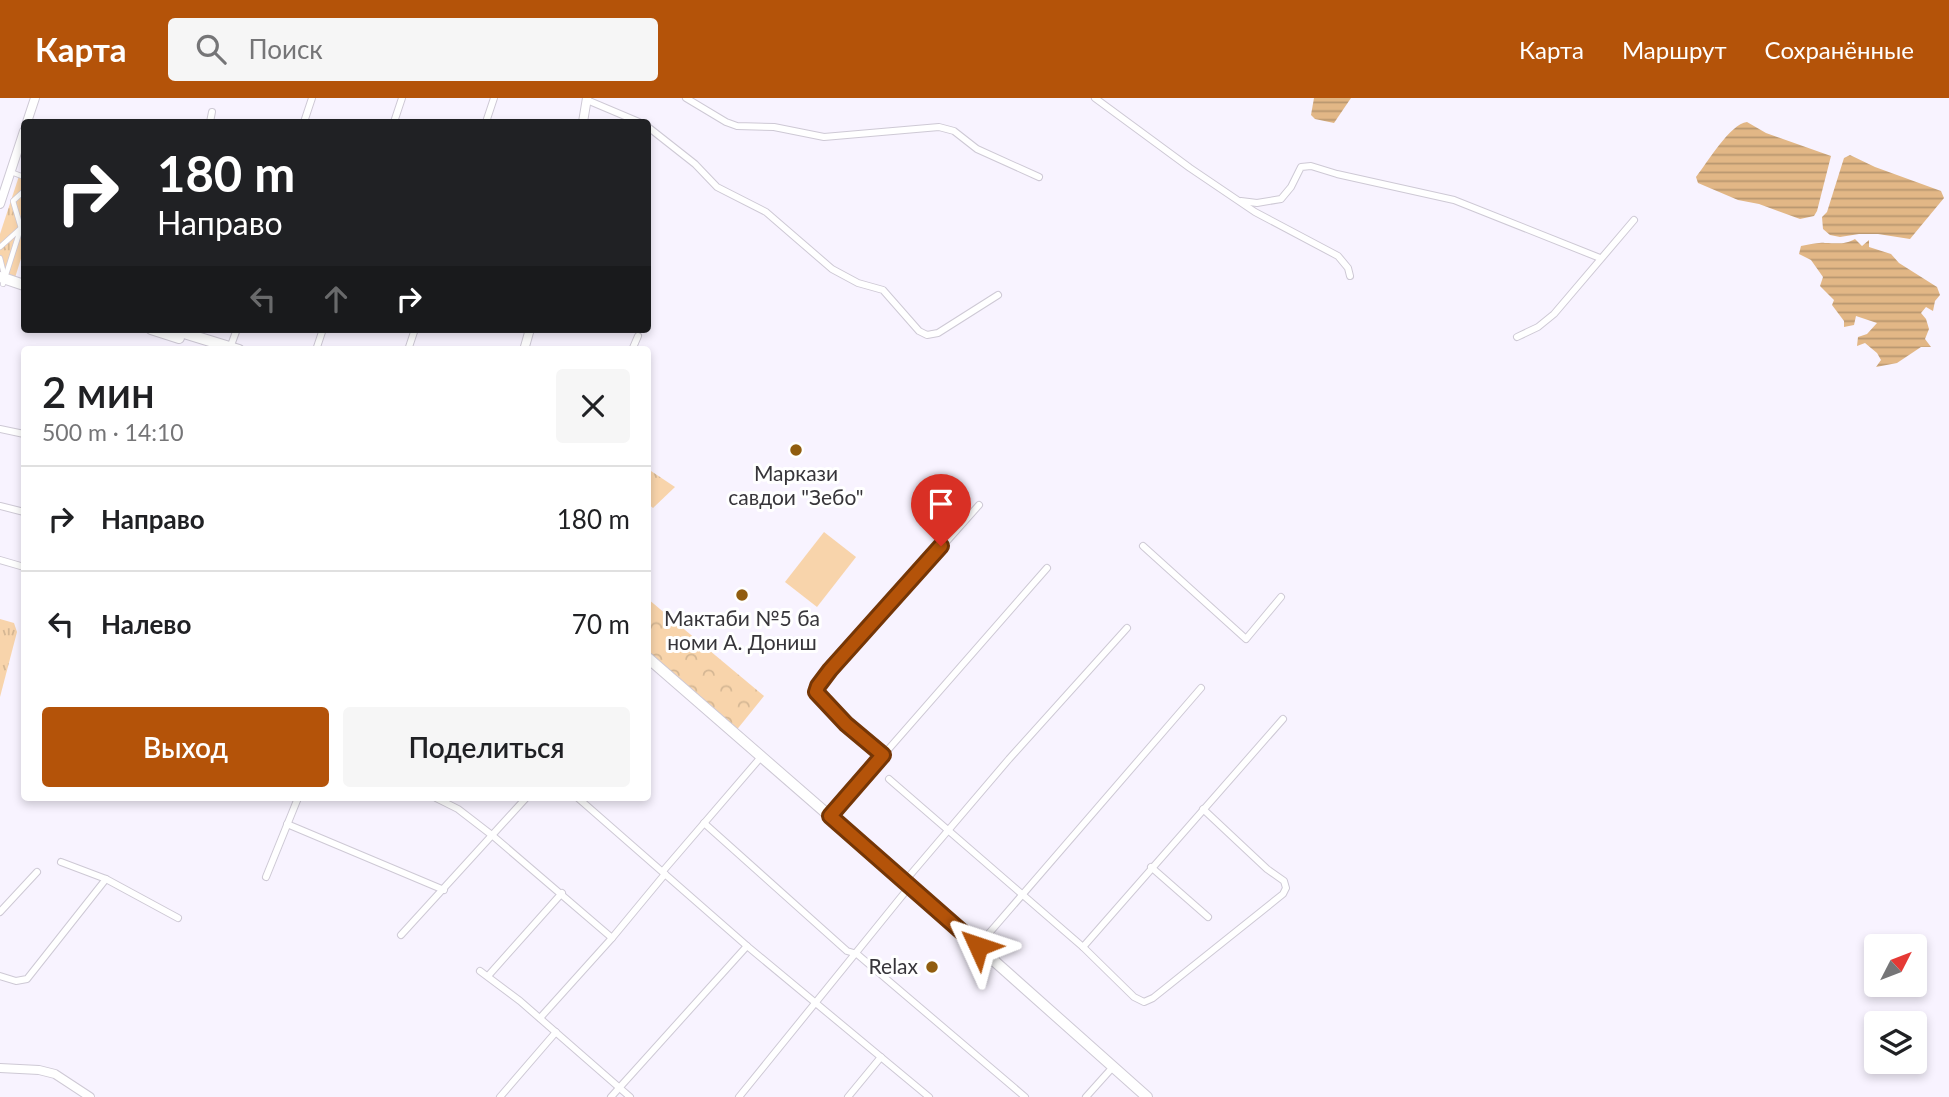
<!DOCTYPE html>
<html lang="ru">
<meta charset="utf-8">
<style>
body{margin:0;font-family:Lato,sans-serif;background:#f6f6f6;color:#202124;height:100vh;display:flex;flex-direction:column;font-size:26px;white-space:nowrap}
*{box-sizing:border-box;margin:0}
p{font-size:23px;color:#757577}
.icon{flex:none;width:38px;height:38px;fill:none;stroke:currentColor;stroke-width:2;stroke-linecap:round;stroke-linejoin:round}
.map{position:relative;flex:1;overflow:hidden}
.sheet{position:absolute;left:21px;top:248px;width:630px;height:455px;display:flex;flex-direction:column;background:#fff;border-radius:7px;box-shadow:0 4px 10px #0003}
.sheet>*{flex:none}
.banner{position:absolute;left:21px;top:21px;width:630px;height:214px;border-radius:7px;box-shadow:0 4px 10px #0003;background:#202124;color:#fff;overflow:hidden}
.needle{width:46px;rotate:48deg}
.buttons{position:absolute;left:1864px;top:836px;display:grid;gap:14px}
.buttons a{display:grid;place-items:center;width:63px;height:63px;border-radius:7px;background:#fff;box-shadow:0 4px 10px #0003;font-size:35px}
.pin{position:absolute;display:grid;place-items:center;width:60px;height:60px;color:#fff;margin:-72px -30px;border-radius:50% 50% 50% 0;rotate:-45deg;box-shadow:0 0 7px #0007}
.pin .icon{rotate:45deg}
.me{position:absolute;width:77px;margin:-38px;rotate:312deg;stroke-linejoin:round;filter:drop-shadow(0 0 5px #0008)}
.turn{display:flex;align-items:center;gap:24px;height:147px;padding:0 21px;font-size:32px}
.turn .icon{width:91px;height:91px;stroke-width:2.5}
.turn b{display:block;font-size:49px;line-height:60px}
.lanes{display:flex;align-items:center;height:66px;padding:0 21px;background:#0003;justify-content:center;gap:35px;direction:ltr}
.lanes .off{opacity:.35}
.round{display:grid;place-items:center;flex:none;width:74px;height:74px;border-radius:7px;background:#f6f6f6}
.head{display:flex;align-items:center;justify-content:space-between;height:119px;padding:0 21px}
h1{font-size:42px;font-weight:600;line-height:52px}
.button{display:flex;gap:14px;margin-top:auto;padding:14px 21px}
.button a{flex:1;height:80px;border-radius:7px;background:#b45309;color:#fff;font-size:28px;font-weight:600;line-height:80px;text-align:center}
.button a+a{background:#f6f6f6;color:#202124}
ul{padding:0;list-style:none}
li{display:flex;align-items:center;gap:21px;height:105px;padding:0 21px;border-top:2px solid #e0e0e0}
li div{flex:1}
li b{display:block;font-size:26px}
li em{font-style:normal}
header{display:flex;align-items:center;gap:42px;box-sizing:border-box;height:98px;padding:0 35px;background:#b45309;color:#fff}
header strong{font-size:33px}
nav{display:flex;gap:38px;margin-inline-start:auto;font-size:24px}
.search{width:490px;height:63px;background:#f6f6f6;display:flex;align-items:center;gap:18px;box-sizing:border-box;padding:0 24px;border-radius:7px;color:#757577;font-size:26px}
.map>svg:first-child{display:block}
.grass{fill:url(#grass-tufts)}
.forest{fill:url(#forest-crowns)}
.garden{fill:#f8d4ab}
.water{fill:url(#water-rules)}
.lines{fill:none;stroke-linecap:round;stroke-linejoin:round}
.pedestrian-casing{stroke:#cec9d5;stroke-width:6}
.minor-casing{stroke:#cec9d5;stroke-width:8}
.tertiary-casing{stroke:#cec9d5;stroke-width:10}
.trunk-casing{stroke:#cec9d5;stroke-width:12}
.pedestrian{stroke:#fff;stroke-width:4.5}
.minor{stroke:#fff;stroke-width:6}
.tertiary{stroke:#fff;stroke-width:8}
.trunk{stroke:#fff;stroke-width:10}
.route-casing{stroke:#753606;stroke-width:18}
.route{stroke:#b45309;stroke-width:12}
.poi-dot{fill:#915d0f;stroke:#fff;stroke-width:2.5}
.labels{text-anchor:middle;stroke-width:6;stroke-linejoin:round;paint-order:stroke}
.poi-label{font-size:21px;fill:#37353a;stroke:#fff}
</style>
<header>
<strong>Карта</strong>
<div class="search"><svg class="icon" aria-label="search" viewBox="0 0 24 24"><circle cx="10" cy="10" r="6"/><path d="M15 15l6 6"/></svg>Поиск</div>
<nav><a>Карта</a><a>Маршрут</a><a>Сохранённые</a></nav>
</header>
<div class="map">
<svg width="1949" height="999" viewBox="0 0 1949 999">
<defs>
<pattern id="grass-tufts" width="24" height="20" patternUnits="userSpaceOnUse" patternTransform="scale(1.75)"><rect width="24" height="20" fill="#f8d4ab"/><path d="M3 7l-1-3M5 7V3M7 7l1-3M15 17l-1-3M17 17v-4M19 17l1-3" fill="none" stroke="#d5b794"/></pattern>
<pattern id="forest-crowns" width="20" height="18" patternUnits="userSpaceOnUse" patternTransform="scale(1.75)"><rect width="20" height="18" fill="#f8d4ab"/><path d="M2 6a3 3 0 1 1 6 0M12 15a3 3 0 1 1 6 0" fill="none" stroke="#d5b794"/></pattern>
<pattern id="water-rules" width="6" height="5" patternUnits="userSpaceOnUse" patternTransform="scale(1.75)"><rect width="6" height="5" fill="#e2b786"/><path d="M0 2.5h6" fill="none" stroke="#b8966f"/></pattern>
</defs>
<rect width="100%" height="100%" fill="#f8f3ff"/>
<g class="grass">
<path d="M19 78 24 79V151L14 183 0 178V136Z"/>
<path d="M648 371 675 389 653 410 648 406Z"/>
<path d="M0 521 14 525 17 534 0 599Z"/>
</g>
<path class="forest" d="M648 501 764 598 735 634 648 556Z"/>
<path class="garden" d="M824 434 856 459 817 509 785 484Z"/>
<g class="water">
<path d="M1314 0H1351L1334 25 1315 21 1311 17Z"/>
<path d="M1747 24 1766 35 1831 58 1817 113 1814 118 1800 121 1759 106 1738 102 1698 85 1696 79C1707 65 1730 26 1747 24Z"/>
<path d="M1850 57 1875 69 1941 93 1944 100 1910 141 1878 136H1859L1840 139 1830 137 1823 131 1822 119 1827 114 1844 60Z"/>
<path d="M1855 141 1862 148 1869 142V149L1891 156 1899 165 1937 189 1940 197 1935 203 1933 213 1926 209 1921 215 1926 221 1929 231 1925 241 1931 249H1921L1897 265 1876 269 1881 262 1877 255 1865 245 1857 248 1858 239 1867 236 1877 225 1856 218 1854 227 1844 229V223L1832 207 1834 202 1820 188 1823 179 1811 162 1799 156 1801 148C1809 147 1817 144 1825 145 1837 145 1844 147 1855 141Z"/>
</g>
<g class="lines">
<defs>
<g id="pedestrian">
<path d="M11 74 24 79"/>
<path d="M0 149 21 130 13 103 24 93"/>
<path d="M0 160 5 180"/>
<path d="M3 186 24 120"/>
</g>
<g id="minor">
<path d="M686 0 726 24 737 28 774 29 824 39 939 29 954 33 977 51 1039 79"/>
<path d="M1095 0 1190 70 1255 114 1338 158 1348 170 1350 178"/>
<path d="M587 2 639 24"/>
<path d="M210 24 212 14"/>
<path d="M304 24 312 0"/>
<path d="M394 24 402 0"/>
<path d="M486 24 494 0"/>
<path d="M648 29 695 66 717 89 766 114 832 171 858 185 883 192 919 233 927 237 938 235 998 197"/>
<path d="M1241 103 1257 105 1281 101 1291 89 1301 69 1311 68 1337 76 1454 102 1600 160"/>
<path d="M1517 239 1538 229 1554 216 1634 122"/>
<path d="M230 250 237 231"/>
<path d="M316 252 323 231"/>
<path d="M408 252 415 231"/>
<path d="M632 252 638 238"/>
<path d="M0 331 24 336"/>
<path d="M0 408 24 414"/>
<path d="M1143 448 1246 541 1281 499"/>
<path d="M0 462 24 469"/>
<path d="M883 657 827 608 816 594 818 588 979 407"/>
<path d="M889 681 1083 849 1134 899 1144 904 1153 900 1283 796 1286 790 1284 783 1267 771 1203 711"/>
<path d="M436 700 458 711 493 738 612 840 665 776"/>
<path d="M578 700 747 848 929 999"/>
<path d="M830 718 1047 470"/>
<path d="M704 725 847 853 857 856 1025 999"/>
<path d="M287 726 444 792"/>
<path d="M61 764 106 781 178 820"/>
<path d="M1151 769 1208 819"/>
<path d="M663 773 761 659"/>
<path d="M266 779 298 700"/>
<path d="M905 783 1009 661 1127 530"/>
<path d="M0 814 37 774"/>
<path d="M401 837 526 700"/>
<path d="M978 848 1201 590"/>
<path d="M1083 849 1283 621"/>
<path d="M480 873 520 903 630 999"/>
<path d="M0 878 16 883 27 881 106 781"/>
<path d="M488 878 562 795"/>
<path d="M540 920 612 840"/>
<path d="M500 999 556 934"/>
<path d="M611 999 747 848"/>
<path d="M739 999 910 788"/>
<path d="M848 999 881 959"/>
<path d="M1086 999 1112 970"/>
</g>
<g id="tertiary">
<path d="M27 24 35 0"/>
<path d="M583 24 587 0"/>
<path d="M0 106 24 33"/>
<path d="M524 252 530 231"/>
<path d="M0 970 39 972 55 976 90 999"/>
</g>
<g id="trunk">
<path d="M0 179 24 187"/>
<path d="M151 231 179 240"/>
<path d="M171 231 239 252"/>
<path d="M648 560 910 788 1147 999"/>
</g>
</defs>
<use href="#pedestrian" class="pedestrian-casing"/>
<use href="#minor" class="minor-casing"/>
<use href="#tertiary" class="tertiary-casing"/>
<use href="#trunk" class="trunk-casing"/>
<use href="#pedestrian" class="pedestrian"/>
<use href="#minor" class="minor"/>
<use href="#tertiary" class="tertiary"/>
<use href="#trunk" class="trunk"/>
</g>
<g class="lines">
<defs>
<path id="route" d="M941 448 830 572 818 588 816 594 846 626 883 657 830 718 978 848"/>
</defs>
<use href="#route" class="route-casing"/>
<use href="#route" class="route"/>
</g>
<g class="poi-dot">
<circle cx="796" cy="352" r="7"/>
<circle cx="742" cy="497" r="7"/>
<circle cx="932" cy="869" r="7"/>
</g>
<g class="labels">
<g class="poi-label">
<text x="796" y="383">Маркази<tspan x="796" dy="24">савдои "Зебо"</tspan></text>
<text x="742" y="528">Мактаби №5 ба<tspan x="742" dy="24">номи А. Дониш</tspan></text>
<text x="918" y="876" text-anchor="end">Relax</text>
</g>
</g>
</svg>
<div class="buttons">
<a><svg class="needle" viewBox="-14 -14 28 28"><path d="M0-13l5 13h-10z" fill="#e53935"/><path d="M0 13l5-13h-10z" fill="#757577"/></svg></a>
<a><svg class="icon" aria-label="layers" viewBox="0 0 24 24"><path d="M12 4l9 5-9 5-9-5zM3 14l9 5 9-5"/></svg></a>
</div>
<div class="pin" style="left:941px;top:448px;background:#d93025"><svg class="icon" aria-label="arrive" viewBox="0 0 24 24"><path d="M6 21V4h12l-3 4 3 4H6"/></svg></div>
<svg class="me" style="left:978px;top:848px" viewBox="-20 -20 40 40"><path d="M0-17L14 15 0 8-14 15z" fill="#b45309" stroke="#fff" stroke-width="4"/></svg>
<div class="banner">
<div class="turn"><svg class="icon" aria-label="right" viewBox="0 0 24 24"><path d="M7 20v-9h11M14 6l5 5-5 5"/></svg><div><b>180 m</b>Направо</div></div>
<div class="lanes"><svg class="icon off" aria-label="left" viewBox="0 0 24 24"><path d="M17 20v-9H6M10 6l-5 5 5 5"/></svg><svg class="icon off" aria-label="ahead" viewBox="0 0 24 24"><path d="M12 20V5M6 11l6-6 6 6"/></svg><svg class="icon" aria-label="right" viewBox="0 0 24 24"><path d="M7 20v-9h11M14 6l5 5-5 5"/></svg></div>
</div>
<section class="sheet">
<div class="head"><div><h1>2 мин</h1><p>500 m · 14:10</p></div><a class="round"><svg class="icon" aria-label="close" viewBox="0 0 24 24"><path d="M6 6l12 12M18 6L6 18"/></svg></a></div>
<ul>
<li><svg class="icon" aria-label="right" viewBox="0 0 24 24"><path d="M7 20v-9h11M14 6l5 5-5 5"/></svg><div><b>Направо</b></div><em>180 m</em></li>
<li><svg class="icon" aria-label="left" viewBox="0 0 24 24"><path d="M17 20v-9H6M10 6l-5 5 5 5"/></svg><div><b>Налево</b></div><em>70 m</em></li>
</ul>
<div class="button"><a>Выход</a><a>Поделиться</a></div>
</section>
</div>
